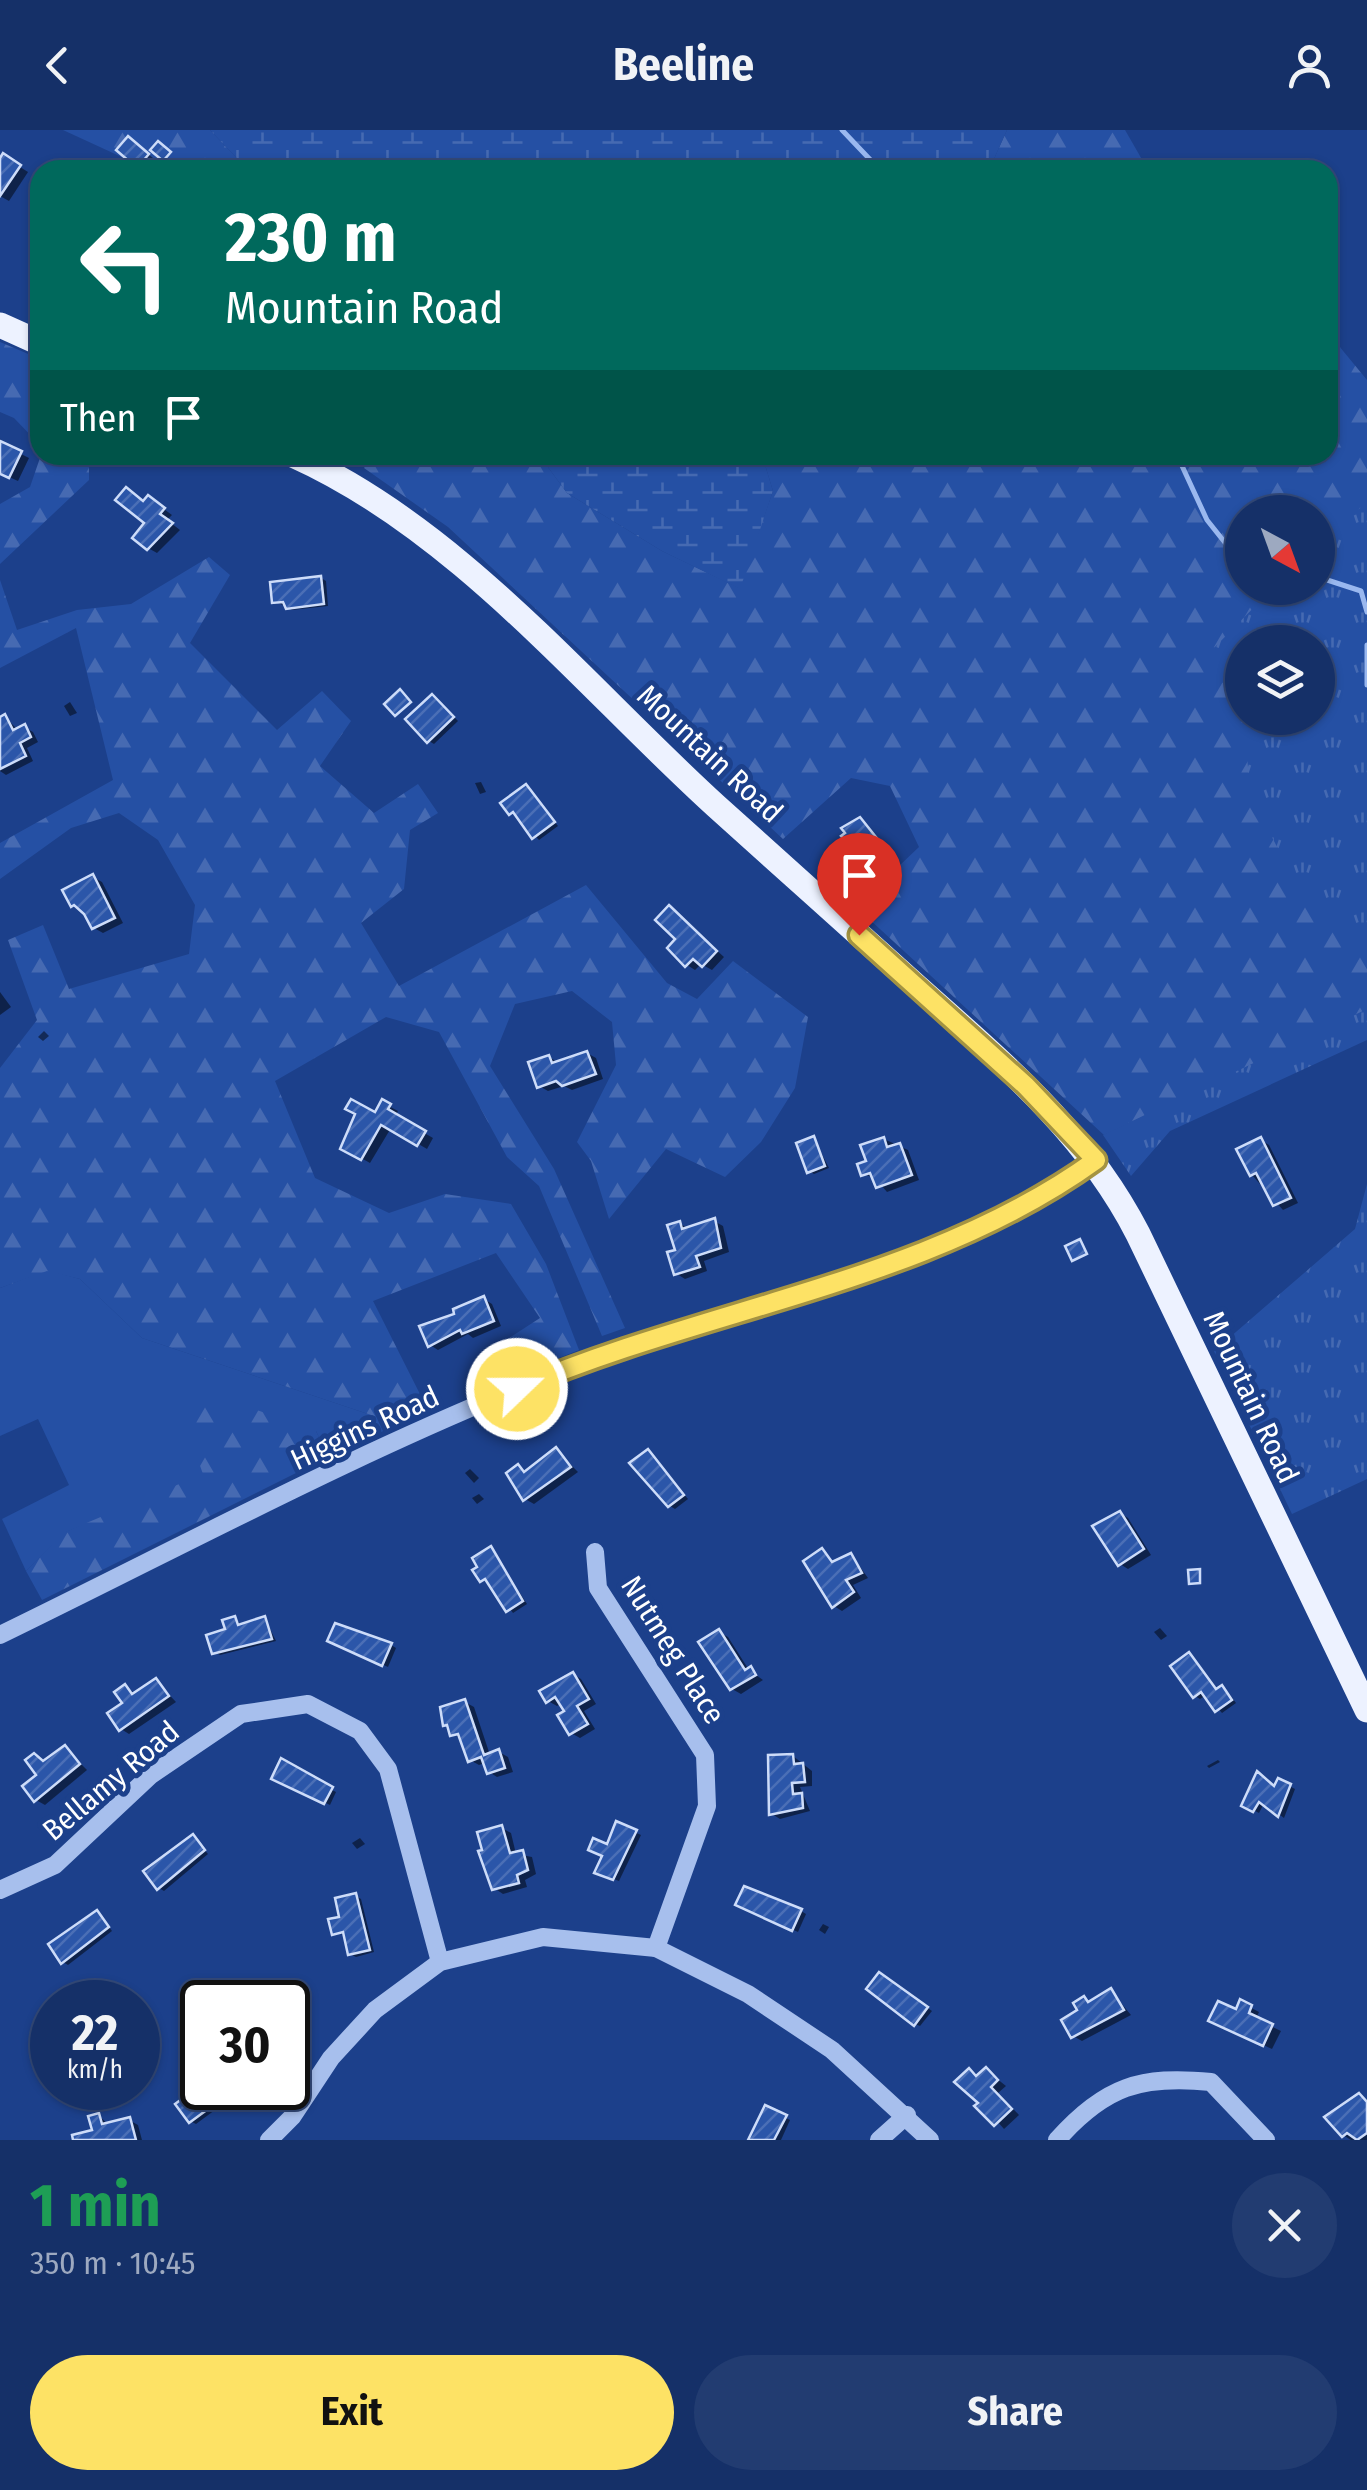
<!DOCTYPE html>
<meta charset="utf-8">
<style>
body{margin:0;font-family:"Fira Sans Condensed",sans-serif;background:#223c71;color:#f1f3f6;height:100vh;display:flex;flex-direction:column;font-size:38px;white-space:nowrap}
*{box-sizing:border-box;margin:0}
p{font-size:32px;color:#9da9c0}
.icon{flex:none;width:55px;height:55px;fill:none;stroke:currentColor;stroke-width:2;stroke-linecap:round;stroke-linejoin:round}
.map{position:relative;height:2010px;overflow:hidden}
.drawer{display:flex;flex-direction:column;background:#153068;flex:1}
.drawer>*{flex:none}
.banner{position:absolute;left:30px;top:30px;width:1308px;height:305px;border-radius:30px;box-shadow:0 2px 8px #0004,0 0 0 2px #344b7c;background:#00695c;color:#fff;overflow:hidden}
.needle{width:65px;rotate:139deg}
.tools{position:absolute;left:1225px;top:365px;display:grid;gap:20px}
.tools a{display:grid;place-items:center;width:110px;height:110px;border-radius:50%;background:#153068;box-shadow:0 2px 8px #0004,0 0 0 2px #344b7c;font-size:50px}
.speed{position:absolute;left:30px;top:1850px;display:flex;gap:20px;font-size:50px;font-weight:700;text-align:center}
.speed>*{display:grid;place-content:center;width:130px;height:130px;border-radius:50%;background:#153068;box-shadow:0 2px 8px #0004,0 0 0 2px #344b7c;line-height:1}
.speed small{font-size:25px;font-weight:400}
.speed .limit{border:5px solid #111;border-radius:15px;background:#fff;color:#111}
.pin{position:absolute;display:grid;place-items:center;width:85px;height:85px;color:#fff;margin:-102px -42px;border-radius:50% 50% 50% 0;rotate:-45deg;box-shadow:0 0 10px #0007}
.pin .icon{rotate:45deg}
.me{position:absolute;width:110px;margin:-55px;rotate:68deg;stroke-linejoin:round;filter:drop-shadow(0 0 8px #0008)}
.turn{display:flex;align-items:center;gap:35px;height:210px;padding:0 30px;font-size:45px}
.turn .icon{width:130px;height:130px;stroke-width:2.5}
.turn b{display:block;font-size:70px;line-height:85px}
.then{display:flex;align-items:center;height:95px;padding:0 30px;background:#0003;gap:20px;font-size:38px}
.round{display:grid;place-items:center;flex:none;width:105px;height:105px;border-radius:52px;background:#223c71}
.overview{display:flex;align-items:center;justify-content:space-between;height:170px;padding:0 30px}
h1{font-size:60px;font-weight:700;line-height:75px;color:#1e9e55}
.button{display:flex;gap:20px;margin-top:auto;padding:20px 30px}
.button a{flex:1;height:115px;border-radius:60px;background:#fde265;color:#111;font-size:40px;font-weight:700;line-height:115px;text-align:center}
.button a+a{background:#223c71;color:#f1f3f6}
header{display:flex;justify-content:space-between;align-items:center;height:130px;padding:0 30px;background:#153068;font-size:45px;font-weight:700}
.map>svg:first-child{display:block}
.grass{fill:#2550a4}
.forest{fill:url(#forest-firs);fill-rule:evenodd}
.wetland{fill:url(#wetland-marsh)}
.park{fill:url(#park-tufts);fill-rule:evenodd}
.shadow{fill:#0007}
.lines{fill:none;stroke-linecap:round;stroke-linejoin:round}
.stream{stroke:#9ab8ef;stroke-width:5}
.building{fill:url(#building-hatch);stroke:#cddcf9;stroke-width:2.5}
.minor{stroke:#a7bfed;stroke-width:18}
.major{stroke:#edf2ff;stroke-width:25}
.route-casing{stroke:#a49342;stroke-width:25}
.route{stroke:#fde265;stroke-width:18}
.labels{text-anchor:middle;stroke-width:10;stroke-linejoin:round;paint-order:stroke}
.street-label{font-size:30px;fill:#fff;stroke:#1c408b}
</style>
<header><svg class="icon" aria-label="back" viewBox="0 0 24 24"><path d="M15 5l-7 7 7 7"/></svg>Beeline<svg class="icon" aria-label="person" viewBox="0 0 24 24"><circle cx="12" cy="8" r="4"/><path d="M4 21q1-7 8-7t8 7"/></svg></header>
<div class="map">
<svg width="1367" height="2010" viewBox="0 0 1367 2010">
<defs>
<pattern id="forest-firs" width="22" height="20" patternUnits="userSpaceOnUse" patternTransform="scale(2.5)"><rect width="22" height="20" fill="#2550a4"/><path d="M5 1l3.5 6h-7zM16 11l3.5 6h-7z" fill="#466ab2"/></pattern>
<pattern id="wetland-marsh" width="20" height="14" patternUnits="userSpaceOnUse" patternTransform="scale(2.5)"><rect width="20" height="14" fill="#2550a4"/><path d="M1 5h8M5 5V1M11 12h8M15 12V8" fill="none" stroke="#466ab2"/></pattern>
<pattern id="park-tufts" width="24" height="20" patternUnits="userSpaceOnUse" patternTransform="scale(2.5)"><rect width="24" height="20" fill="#2550a4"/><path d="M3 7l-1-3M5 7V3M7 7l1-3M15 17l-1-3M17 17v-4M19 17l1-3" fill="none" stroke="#466ab2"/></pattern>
<pattern id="building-hatch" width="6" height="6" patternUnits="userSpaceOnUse" patternTransform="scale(2.5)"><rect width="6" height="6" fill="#2b56a9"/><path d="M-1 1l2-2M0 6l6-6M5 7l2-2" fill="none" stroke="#4b6fb6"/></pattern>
</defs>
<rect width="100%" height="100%" fill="#1c408b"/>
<path class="grass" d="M47 1140 80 1149 142 1208 398 1294 328 1327 316 1301 66 1402 26 1441 2 1389 69 1355 38 1289 0 1306V1158Z"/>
<g class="forest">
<path d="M63 0H210L248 40H150Z"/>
<path d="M1007 0H1125L1148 40H989Z"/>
<path d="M1328 194 1339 216 1367 250V881L1104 1005 856 777 919 717 890 656 851 648 783 709 448 397 364 338 372 325H539L567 363 662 421 739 458 773 361 762 325H1328ZM1242 382H1318V458H1242ZM1242 512H1318V588H1242Z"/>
<path d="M0 212 40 229V315L14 288 0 282Z"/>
<path d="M41 325H89V350L0 434V374L30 357Z"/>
<path d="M209 427 230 445 190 513 277 600 322 561 351 591 320 636 374 683 418 654 438 683 410 700 404 759 361 793 399 856 586 755 667 853 697 869 733 831 808 887 795 958 761 1012 725 1047 666 1019 609 1089 591 1031 577 1012 616 935 612 892 572 861 515 874 490 936 554 1039 625 1198 602 1206 539 1056 507 1027 439 902 386 887 275 951 315 1048 389 1083 445 1064 511 1074 546 1134 579 1220 501 1251 492 1219 540 1188 496 1123 373 1171 428 1280 398 1294 142 1208 80 1149 47 1141 0 1158V938L37 890 8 810 43 795 69 859 189 824 195 775 158 710 119 683 71 698 0 749V713L113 650 76 498 0 538V450L17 500 77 480 131 474Z"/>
<path d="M220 1267 316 1301 328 1327 42 1470 26 1441 65 1402 203 1344 181 1283Z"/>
</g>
<g class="wetland">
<path d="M210 0H1007L989 40H248Z"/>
<path d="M539 325H762L773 361 740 459 662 421 567 363Z"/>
</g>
<g class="park">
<path d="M1367 373V816L1293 748 1257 678 1249 651 1245 599 1209 523 1273 458H1318V410ZM1242 512H1318V588H1242Z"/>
<path d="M1367 879V910L1170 1001 1131 1046 1103 1005Z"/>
<path d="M1367 1054V1349L1292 1384 1214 1221 1355 1099Z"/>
</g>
<g class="shadow">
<path d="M134 12 153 28 144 38 139 36Z"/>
<path d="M4 27 28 42 9 71 0 66Z"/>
<path d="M0 308 1 314 29 328 18 351 0 343Z"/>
<path d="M145 373 157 374 172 385 167 390 180 400 157 423 148 418Z"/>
<path d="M321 448 326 451 328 476 292 480 275 471Z"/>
<path d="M437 570 458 591 434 614 429 611Z"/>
<path d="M70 572 77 583 70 586 64 576Z"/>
<path d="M5 587 18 600 24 597 33 602 38 612 27 618 33 631 6 645 0 641V589Z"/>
<path d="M481 652 486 662 480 664 475 653Z"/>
<path d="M526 657 558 696 539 710 504 673Z"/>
<path d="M865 694 882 715 868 729 862 726Z"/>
<path d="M93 747 102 752 123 793 103 803 94 798 86 782 72 775Z"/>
<path d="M670 778 724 827 712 840 701 834 695 840 687 835Z"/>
<path d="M0 862 11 877 0 885Z"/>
<path d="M44 901 49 906 43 911 38 907Z"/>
<path d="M587 923 596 928 603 949 572 960 564 956 548 961 539 956 549 927 559 933Z"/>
<path d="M383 973 398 981 395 986 433 1008 427 1019 391 998 370 1033 343 1018Z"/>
<path d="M814 1009 829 1038 814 1044 809 1041Z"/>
<path d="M884 1009 908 1020 919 1050 887 1062 875 1048 863 1044Z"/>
<path d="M1261 1010 1269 1015 1298 1073 1283 1080 1252 1045Z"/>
<path d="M714 1091 723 1096 729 1122 704 1131 707 1141 685 1149 677 1144 679 1093 689 1099Z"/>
<path d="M484 1169 492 1174 501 1196 473 1208 468 1204 438 1220 430 1215 458 1185Z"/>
<path d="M556 1320 578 1342 534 1374 525 1369 518 1337 527 1342Z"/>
<path d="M648 1322 688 1369 675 1379 670 1376Z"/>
<path d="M470 1339 479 1348 474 1353 465 1343Z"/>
<path d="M479 1364 484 1369 477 1374 472 1368Z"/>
<path d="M1120 1383 1128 1388 1151 1425 1128 1439 1120 1434Z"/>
<path d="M491 1419 527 1474 513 1483 489 1451 481 1450Z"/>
<path d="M822 1421 835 1433 847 1425 855 1430 868 1448 853 1455 861 1468 842 1481 834 1476Z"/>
<path d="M235 1488 242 1496 265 1489 276 1511 220 1525 214 1522Z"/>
<path d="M1160 1498 1167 1506 1161 1510 1154 1502Z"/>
<path d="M719 1502 728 1507 749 1540 763 1550 741 1564 732 1559Z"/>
<path d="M336 1513 391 1515 396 1518 388 1537Z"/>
<path d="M1190 1525 1218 1561H1227L1236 1573 1222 1583 1206 1565 1200 1569 1195 1566Z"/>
<path d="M573 1544 581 1549 596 1574 584 1581 595 1599 580 1608 571 1603 562 1573 557 1576 548 1571Z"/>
<path d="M156 1551 176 1572 129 1604 121 1599 125 1557 136 1564Z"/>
<path d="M465 1572 474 1577 490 1625 499 1622 508 1627 513 1642 497 1647 489 1642 485 1633 479 1635 470 1630 461 1610 445 1595Z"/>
<path d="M65 1618 87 1640 45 1675 36 1670 40 1646 45 1633Z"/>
<path d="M793 1626 812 1641V1656L800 1657 810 1681 780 1689 772 1684Z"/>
<path d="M1218 1630 1220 1632 1209 1638 1207 1636Z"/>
<path d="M274 1648H309L336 1662 330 1675Z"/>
<path d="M1279 1651 1295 1659 1284 1688 1264 1673 1259 1683 1244 1675 1275 1659Z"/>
<path d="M617 1694 641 1705 619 1751 603 1745Z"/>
<path d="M502 1698 511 1703 516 1724 532 1727 536 1744 525 1750 527 1757 503 1764 494 1758Z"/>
<path d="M193 1707 208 1724 164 1761 159 1758Z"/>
<path d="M360 1708 365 1714 357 1719 352 1713Z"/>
<path d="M356 1766 361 1769 374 1822 356 1827 350 1824 346 1805 334 1803Z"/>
<path d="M743 1777 801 1781 806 1784 798 1802Z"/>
<path d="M98 1783 112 1801 68 1835 63 1832Z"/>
<path d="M823 1794 829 1797 825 1804 819 1800Z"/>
<path d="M885 1848 932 1881 920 1896 915 1894Z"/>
<path d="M291 1854 311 1869 288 1898V1872H276Z"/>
<path d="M1111 1861 1131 1885 1082 1911 1073 1906 1084 1869 1091 1873Z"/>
<path d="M1242 1873 1259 1882 1256 1889 1281 1901 1272 1919 1220 1895 1237 1882Z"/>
<path d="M986 1940 1006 1956 998 1963 1019 1985 1004 1999 981 1973 969 1941 979 1947Z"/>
<path d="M202 1957 239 1961 212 1976 215 1980 196 1994 190 1991Z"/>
<path d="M1360 1966 1367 1970V2010H1351L1343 2005Z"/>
<path d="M766 1978 790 1990 781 2010H753Z"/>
<path d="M99 1986 109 1995 129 1990 138 1995 142 2010H76L95 2002Z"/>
</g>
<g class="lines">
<g class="stream">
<path d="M842 0 880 40"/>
<path d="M1177 325 1207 390 1242 434"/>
<path d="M1318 447 1361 461 1367 482"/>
<path d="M1367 515V555"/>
</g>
</g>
<g class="building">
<path d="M128 6 149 24 137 38 116 20Z"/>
<path d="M158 11 171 22 163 31 150 20Z"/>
<path d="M3 23 21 35 0 66V28Z"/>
<path d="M0 311 22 321 9 348 0 344Z"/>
<path d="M126 357 143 371 148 365 165 378 160 384 173 393 147 420 132 408 144 393 115 370Z"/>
<path d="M321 446 324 474 286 479 283 472 272 473 270 452Z"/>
<path d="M400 559 411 572 395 586 384 574Z"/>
<path d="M432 564 454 587 427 613 405 589Z"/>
<path d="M5 584 13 600 25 594 31 607 20 613 26 626 0 639V587Z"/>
<path d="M526 654 555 692 532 709 513 682 509 685 500 673Z"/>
<path d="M860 687 879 711 861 728 841 706 845 703 841 698Z"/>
<path d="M93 744 115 788 92 799 84 784 74 775 71 777 62 760Z"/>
<path d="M669 775 717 821 702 837 693 829 685 837 667 818 675 809 655 790Z"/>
<path d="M587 921 596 944 562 956 556 951 537 958 528 932 549 925 552 933Z"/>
<path d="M351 969 375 982 382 969 391 974 388 979 426 1001 417 1016 381 995 361 1030 340 1019 355 984 345 979Z"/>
<path d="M814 1006 825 1036 807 1043 796 1013Z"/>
<path d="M884 1007 887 1017 900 1013 912 1045 876 1058 870 1043 861 1046 857 1034 866 1031 860 1015Z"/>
<path d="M1261 1007 1291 1068 1273 1076 1256 1043 1250 1046 1236 1019Z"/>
<path d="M715 1088 721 1118 696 1126 700 1137 674 1145 667 1122 675 1120 667 1095 680 1091 682 1099Z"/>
<path d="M1080 1109 1087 1124 1072 1131 1065 1116Z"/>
<path d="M484 1166 494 1191 462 1204 460 1200 428 1217 419 1196 454 1184 453 1179Z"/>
<path d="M556 1317 571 1337 523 1371 506 1343 518 1334 524 1342Z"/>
<path d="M648 1319 684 1365 668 1377 629 1333Z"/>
<path d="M1120 1381 1144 1419 1118 1436 1092 1396Z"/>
<path d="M491 1416 523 1471 506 1482 485 1449 480 1452 472 1440 477 1437 472 1428Z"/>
<path d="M822 1418 832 1432 851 1423 862 1443 846 1450 854 1462 832 1478 803 1431Z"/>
<path d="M1200 1439V1453L1189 1454 1188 1440Z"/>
<path d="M235 1486 238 1495 265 1486 272 1509 212 1524 206 1505 225 1499 222 1490Z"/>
<path d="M335 1493 392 1513 382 1536 327 1511Z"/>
<path d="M719 1499 745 1540 751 1536 756 1545 730 1560 698 1512Z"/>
<path d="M1189 1522 1216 1559 1222 1555 1232 1570 1215 1582 1201 1562 1193 1568 1170 1536Z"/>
<path d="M573 1542 589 1569 577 1576 588 1594 569 1605 557 1585 564 1581 555 1567 546 1573 539 1561Z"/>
<path d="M156 1548 169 1566 119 1601 107 1583 122 1573 114 1562 125 1554 132 1564Z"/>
<path d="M465 1569 484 1625 499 1619 505 1638 487 1644 481 1627 468 1632 458 1604 450 1606 447 1595 443 1596 440 1577Z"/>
<path d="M65 1615 80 1634 34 1672 22 1656 36 1645 25 1630 34 1623 43 1631Z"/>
<path d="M793 1624 794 1634 803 1633 805 1652 792 1653 793 1664 802 1663 803 1678 769 1685 768 1625Z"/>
<path d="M281 1628 333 1657 324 1674 271 1649Z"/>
<path d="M1257 1641 1274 1656 1278 1648 1291 1654 1278 1687 1259 1672 1253 1682 1241 1676Z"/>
<path d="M616 1691 637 1700 613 1750 594 1743 602 1726 588 1720 593 1708 607 1714Z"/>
<path d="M502 1695 510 1723 523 1720 528 1740 517 1745 519 1753 492 1760 478 1721 482 1720 477 1702Z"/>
<path d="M193 1704 205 1720 157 1760 143 1741Z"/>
<path d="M744 1756 802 1779 792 1801 735 1775Z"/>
<path d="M356 1763 370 1820 348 1825 343 1802 332 1805 328 1789 339 1787 335 1768Z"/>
<path d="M97 1780 109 1797 61 1834 48 1814Z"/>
<path d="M879 1842 928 1877 914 1896 866 1859Z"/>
<path d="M290 1851 307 1865 288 1889V1872H273Z"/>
<path d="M1111 1858 1124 1880 1071 1908 1061 1890 1077 1880 1073 1873 1084 1866 1088 1872Z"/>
<path d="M1240 1869 1252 1875 1249 1883 1273 1894 1263 1916 1208 1891 1218 1871 1236 1879Z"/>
<path d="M986 1937 998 1950 991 1957 1012 1979 994 1996 974 1976 978 1973 954 1952 969 1938 976 1946Z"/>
<path d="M202 1954 236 1958 209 1973 212 1976 189 1993 175 1974Z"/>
<path d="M1359 1963 1367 1972V2003L1357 2010 1347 2003 1342 2007 1324 1987Z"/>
<path d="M765 1975 787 1985 774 2010H748Z"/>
<path d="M99 1983 102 1994 130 1987 136 2010H73L72 2005 92 2000 88 1986Z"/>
</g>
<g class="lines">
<g class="minor">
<path d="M595 1422 598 1458 705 1625 707 1676 656 1818"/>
<path d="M0 1505C181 1417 360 1320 548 1246 729 1173 934 1146 1095 1030"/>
<path d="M0 1760 55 1735 151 1645 241 1584 308 1574 360 1601 388 1639 440 1832"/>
<path d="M269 2010 292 1987 331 1928 375 1880 440 1832 543 1807 656 1818 748 1864 832 1920 930 2010"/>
<path d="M879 2010 907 1985"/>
<path d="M1057 2010C1105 1956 1141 1945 1211 1952L1266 2010"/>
</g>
<g class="major">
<path d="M0 195 40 213"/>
<path d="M293 325C458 399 584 556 716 676 782 735 847 794 913 853 999 930 1085 1000 1138 1104L1367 1580"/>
</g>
</g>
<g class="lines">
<defs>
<path id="route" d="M517 1259C706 1177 926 1153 1096 1030L1026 956 859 805"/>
</defs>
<use href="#route" class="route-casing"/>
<use href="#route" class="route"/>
</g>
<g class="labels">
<g class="street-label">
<text transform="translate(710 624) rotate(43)" y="10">Mountain Road</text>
<text transform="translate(1251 1267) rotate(65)" y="10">Mountain Road</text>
<text transform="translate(365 1298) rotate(-25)" y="10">Higgins Road</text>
<text transform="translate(673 1520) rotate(58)" y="10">Nutmeg Place</text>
<text transform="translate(111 1651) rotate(-40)" y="10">Bellamy Road</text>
</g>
</g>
</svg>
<div class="tools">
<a><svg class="needle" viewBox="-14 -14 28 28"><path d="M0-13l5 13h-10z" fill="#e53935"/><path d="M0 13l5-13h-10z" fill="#9da9c0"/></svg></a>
<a><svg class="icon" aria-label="layers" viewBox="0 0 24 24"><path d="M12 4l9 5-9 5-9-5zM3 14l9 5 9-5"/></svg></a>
</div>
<div class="speed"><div>22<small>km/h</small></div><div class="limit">30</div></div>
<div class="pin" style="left:859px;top:805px;background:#d93025"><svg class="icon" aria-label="arrive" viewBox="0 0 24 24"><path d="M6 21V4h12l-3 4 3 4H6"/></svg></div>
<svg class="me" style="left:517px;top:1259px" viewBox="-20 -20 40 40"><circle r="17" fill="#fde265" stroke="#fff" stroke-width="3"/><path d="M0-11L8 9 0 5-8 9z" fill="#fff"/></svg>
<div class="banner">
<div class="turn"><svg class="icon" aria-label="left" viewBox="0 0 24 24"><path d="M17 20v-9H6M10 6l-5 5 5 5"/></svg><div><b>230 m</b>Mountain Road</div></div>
<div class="then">Then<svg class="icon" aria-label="arrive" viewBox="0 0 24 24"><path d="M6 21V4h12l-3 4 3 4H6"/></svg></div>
</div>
</div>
<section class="drawer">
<div class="overview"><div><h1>1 min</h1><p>350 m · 10:45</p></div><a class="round"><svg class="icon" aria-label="close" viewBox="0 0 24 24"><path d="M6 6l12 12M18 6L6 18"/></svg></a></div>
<div class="button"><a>Exit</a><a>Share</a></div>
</section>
